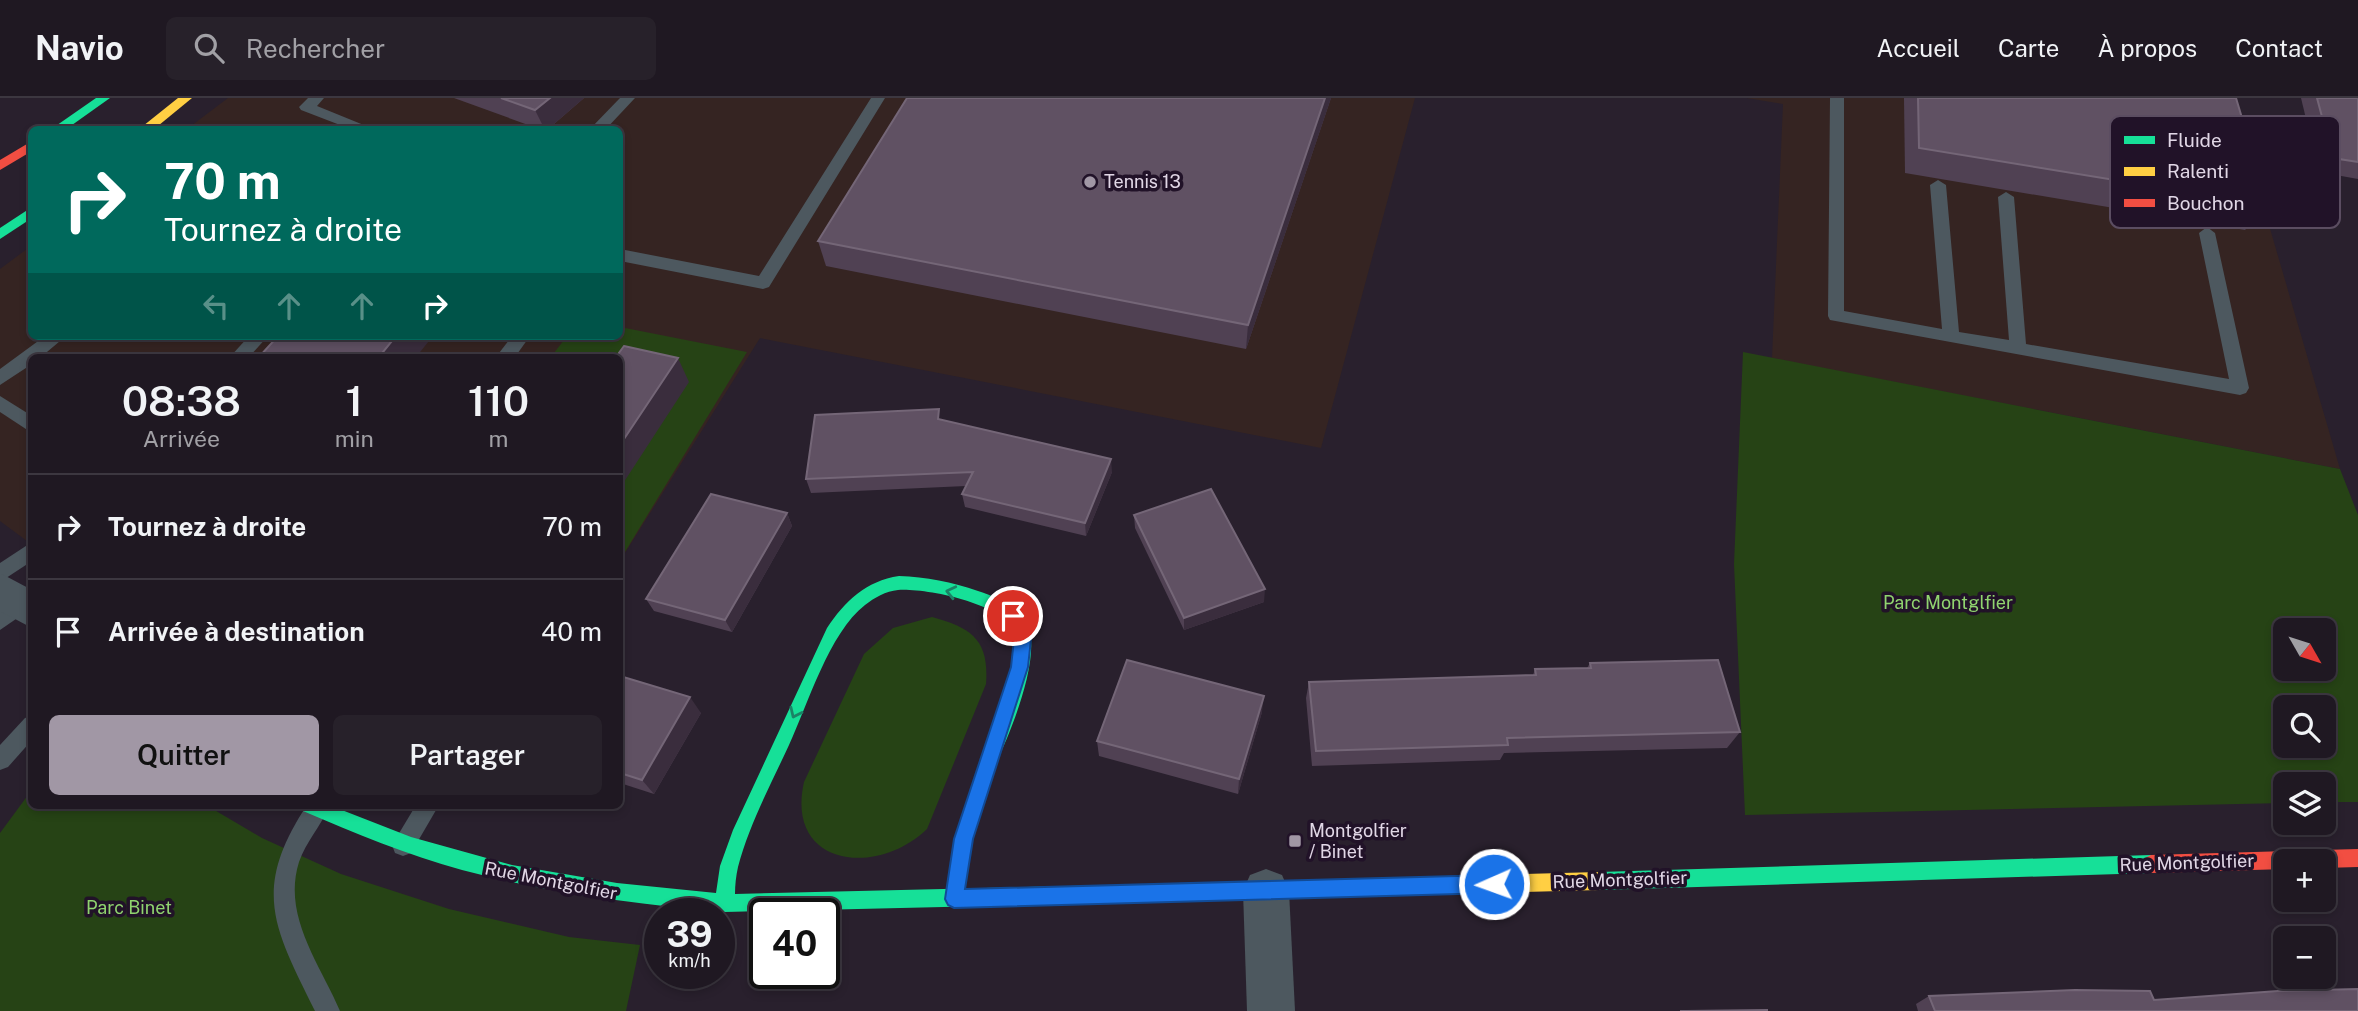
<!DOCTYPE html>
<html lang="fr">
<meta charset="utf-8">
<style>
body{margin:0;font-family:"Public Sans",sans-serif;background:#27212a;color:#f1f3f6;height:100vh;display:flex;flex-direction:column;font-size:26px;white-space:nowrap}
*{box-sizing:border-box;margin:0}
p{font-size:23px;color:#a1a0a5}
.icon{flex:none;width:38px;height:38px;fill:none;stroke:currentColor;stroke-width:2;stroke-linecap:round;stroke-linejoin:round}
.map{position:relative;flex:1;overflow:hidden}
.panel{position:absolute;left:28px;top:256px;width:595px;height:455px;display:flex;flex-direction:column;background:#1f1822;border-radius:10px;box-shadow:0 4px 10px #0003,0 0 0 2px #3c3740}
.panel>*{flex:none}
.hud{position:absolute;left:28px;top:28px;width:595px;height:214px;border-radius:10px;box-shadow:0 4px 10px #0003,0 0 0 2px #3c3740;background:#00695c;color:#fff;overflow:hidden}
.needle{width:46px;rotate:129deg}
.tools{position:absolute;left:2273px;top:520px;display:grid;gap:14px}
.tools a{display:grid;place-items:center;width:63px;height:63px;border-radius:10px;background:#1f1822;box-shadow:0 4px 10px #0003,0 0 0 2px #3c3740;font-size:35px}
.speed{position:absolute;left:644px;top:800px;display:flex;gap:14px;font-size:35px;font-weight:700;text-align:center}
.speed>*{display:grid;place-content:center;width:91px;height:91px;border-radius:50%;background:#1f1822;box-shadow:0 4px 10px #0003,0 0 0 2px #3c3740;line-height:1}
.speed small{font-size:18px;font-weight:400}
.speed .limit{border:4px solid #111;border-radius:10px;background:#fff;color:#111}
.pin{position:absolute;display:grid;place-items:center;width:60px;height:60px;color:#fff;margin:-30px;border:4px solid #fff;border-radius:50%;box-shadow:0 2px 7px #0007}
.me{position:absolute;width:77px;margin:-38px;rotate:268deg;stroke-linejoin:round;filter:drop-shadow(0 0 5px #0008)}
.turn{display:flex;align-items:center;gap:24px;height:147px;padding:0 21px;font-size:32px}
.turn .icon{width:91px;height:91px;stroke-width:2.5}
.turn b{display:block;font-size:49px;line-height:60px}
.lanes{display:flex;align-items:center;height:66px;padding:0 21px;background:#0003;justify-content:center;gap:35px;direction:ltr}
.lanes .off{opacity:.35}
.eta{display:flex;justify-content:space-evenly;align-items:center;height:119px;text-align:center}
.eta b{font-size:42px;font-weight:600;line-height:49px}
.action{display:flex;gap:14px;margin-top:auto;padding:14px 21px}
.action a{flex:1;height:80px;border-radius:10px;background:#a197a5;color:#111;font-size:28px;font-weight:600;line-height:80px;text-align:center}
.action a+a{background:#27212a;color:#f1f3f6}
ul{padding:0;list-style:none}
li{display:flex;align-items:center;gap:21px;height:105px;padding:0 21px;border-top:2px solid #3c3740}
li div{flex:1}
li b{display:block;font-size:26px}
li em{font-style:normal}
header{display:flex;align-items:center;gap:42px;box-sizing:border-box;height:98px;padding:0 35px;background:#1f1822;border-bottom:2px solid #3c3740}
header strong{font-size:33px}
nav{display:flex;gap:38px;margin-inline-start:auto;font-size:24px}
.search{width:490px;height:63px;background:#27212a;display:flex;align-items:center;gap:18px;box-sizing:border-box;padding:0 24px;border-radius:10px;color:#a1a0a5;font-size:26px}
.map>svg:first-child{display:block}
.industrial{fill:#352422}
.green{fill:#264315;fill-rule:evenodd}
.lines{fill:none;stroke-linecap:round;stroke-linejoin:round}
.lane{fill:#4d585f;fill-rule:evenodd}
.street{fill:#4d585f;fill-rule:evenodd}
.fast{fill:#16e098;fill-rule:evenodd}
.slow{fill:#ffcf43;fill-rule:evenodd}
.jam{fill:#f24e42;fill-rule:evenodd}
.wall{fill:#504153}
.shaded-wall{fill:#3a2d3d}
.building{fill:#605163;stroke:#746677;stroke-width:2}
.oneway{stroke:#1b8366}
.route{fill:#1a73e8;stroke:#114b97;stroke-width:2}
.poi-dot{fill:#a197a5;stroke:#211228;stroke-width:2.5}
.labels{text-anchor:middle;stroke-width:7;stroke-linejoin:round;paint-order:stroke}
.poi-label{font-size:18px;fill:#e1d7e6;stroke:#211228;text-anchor:start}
.park-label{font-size:18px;fill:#90d46f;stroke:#211228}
.street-label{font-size:18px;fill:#e1d7e6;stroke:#211228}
.key{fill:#211228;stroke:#5b4d61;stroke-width:2}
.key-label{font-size:19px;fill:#e1d7e6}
</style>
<header>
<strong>Navio</strong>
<div class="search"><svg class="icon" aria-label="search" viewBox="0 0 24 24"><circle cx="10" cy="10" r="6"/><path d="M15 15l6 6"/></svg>Rechercher</div>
<nav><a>Accueil</a><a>Carte</a><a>À propos</a><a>Contact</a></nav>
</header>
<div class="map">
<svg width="2358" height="913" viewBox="0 0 2358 913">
<rect width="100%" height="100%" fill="#29202d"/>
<g class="industrial">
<path d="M228 0H1415L1321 350 760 240 620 463V259H32L31 446 0 423V171L31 148 32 238H620V32L187 31Z"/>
<path d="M1747 0H2232L2340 371 1772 260 1783 6Z"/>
</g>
<g class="green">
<path d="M620 229 747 254 620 462V259H551L567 238H620Z"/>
<path d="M1743 254 2340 371 2358 417V704H2324V686H2286L2285 705 1745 717 1734 466ZM2286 532H2324V570H2286ZM2286 609H2324V648H2286Z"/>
<path d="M932 519C973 530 989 543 986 586L927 731C876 780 785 768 804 684L864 556 893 530Z"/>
<path d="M31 693 32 707H206L262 740 341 776 449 811 569 839 640 847 626 913H0V735Z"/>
</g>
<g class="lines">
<g class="lane">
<path d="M308 0H324L317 8 376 32H353L301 12 299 9Z"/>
<path d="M620 0H635L605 32H589Z"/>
<path d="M871 0H885L769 189 763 191 620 163V151L759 178Z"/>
<path d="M1830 0H1844V213L1942 231 1930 87 1938 82 1946 87 1959 234 2009 242 1998 99 2006 94 2014 99 2026 246 2229 281 2199 135 2207 129 2215 135 2249 290 2246 295 2240 297 1830 222 1828 218Z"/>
<path d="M45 238H66L41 259H32V266L0 287V271Z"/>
<path d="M249 238H268L249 259H230Z"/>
<path d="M512 238H530L515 259H496Z"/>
<path d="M0 298 32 318V335L0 314Z"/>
<path d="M32 444V463L0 484V465Z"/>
<path d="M22 498 29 500 32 507 29 512 0 532V512Z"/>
<path d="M32 618V642L8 669 0 672V647L25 620Z"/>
<path d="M307 707H326L328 711C320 729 306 744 299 764 282 818 320 866 340 913H315C274 830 251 792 307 707Z"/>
<path d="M416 707H439L411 755 403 758 395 755 392 747Z"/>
</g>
<g class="street">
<path d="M0 475 32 492V530L0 513Z"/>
<path d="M1266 771 1282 777 1289 793 1295 913H1247L1243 793 1250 777Z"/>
</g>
<g class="fast">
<path d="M96 0H110L65 32H50Z"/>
<path d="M32 109V120L0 141V130Z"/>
<path d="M899 478C926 479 952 484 978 493 996 499 1016 507 1026 524 1044 554 1011 633 997 663L991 665 985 663 982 657C994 625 1022 569 1013 535 1005 505 925 490 898 492 886 493 874 500 865 507 829 535 808 606 789 647 771 686 749 727 738 769 736 778 735 787 735 796L1200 785 1207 788 1209 794 1207 800 1200 803 725 814C636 806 548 795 462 772 407 757 355 735 303 713L300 707H329L411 739 512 767 617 785 716 795 720 768 733 732 827 530C845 503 866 483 899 478Z"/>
<path d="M2151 757 2157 760 2160 766 2157 772 2151 775 1599 792 1592 789 1590 783 1592 777 1599 774Z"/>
</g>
<g class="slow">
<path d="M178 0H192L153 32H138Z"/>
<path d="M991 649 997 651 1000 657 972 741 963 801 961 807 954 810 947 807 945 801 954 741 982 657 985 651Z"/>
<path d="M1599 774 1606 777 1608 783 1606 789 1599 792 1200 803 1193 800 1191 794 1193 788 1200 785Z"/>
</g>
<g class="jam">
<path d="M32 43V53L0 72V62Z"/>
<path d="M2358 751V769L2324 770V763H2286V771L2151 775 2145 772 2142 766 2145 760 2151 757Z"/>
</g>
</g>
<g class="wall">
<path d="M454 0H584L547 32H542Z"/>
<path d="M1331 0 1246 251 826 168 818 143Z"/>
<path d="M1904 0H2236L2268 107 2245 132 1905 75Z"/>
<path d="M2301 0H2358V81L2319 74Z"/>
<path d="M942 322 1112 374 1086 438 965 409 962 396 966 388 811 395 806 381Z"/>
<path d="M787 415 792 428 732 534 654 513 646 501Z"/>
<path d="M1134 417 1264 504 1184 532 1135 430Z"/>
<path d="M1590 565 1740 634 1727 650 1504 655 1500 662 1312 668 1306 600 1309 584 1533 577 1535 571 1587 570Z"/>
<path d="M620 578 701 615 654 696 620 685Z"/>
<path d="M1262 614 1238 696 1099 658 1097 643Z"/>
<path d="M1929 898 2154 902 2358 913H1918L1916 906Z"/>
</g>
<g class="shaded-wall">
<path d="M550 0H584L547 32H545L535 12Z"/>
<path d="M1325 0H1331L1246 251 1248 227Z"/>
<path d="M396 238H433L416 259H379Z"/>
<path d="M678 260 689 284 620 390V347Z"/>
<path d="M1111 361 1112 374 1086 438 1085 425Z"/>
<path d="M787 415 792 428 732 534 725 522Z"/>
<path d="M1265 491 1264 504 1184 532V520Z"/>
<path d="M1264 598 1262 614 1238 696 1239 681Z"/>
<path d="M690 599 701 615 654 696 642 682Z"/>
</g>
<g class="building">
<path d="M501 0H550L535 12Z"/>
<path d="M907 0H1325L1248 227 818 143Z"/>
<path d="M1918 0H2236L2268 107 1919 50Z"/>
<path d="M2317 0H2358V64L2333 60Z"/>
<path d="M278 238H396L379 259H259Z"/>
<path d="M624 248 678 260 620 347V259H616Z"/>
<path d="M939 311 938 321 1111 361 1085 425 962 396 973 374 806 381 815 317Z"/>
<path d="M1211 391 1265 491 1184 520 1134 417Z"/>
<path d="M711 396 787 415 725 522 646 501Z"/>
<path d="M1127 562 1264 598 1239 681 1097 643Z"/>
<path d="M1718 562 1740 634 1507 640 1508 647 1316 653 1309 584 1536 577 1535 571 1591 570 1590 565Z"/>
<path d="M620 578 690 599 642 682 620 675Z"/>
<path d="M2358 891V913H1935L1929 898 2075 892 2150 893 2154 902 2278 893Z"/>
<path d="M1767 912V913H1680H1686Z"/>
</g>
<defs><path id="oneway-chevron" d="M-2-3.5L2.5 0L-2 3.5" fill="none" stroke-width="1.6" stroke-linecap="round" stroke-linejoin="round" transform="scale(1.75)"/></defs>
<g class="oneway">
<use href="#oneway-chevron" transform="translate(951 494) rotate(-167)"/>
<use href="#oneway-chevron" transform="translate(795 615) rotate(115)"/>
</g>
<path class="route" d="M1013 511 1018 513 1031 541 1028 569 973 741 965 791 1494 777 1501 779 1503 786 1501 792 1494 795 954 810 948 807 945 801 954 741 1011 569 1014 541 1004 518Z"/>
<g class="poi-dot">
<circle cx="1090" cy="84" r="7"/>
<rect x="1288" y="736" width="14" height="14" rx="3.5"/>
</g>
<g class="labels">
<g class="poi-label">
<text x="1104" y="90">Tennis 13</text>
<text x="1309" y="739">Montgolfier<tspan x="1309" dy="21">/ Binet</tspan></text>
</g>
<g class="park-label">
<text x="1948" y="511">Parc Montglfier</text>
<text x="129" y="816">Parc Binet</text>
</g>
<g class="street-label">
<text transform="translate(2187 765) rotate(-2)" y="6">Rue Montgolfier</text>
<text transform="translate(1620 782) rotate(-2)" y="6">Rue Montgolfier</text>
<text transform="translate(551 783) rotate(11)" y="6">Rue Montgolfier</text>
</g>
</g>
<rect x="2110" y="18" width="230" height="112" rx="10" class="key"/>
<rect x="2124" y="38" width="31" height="8" fill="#16e098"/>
<rect x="2124" y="69" width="31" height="9" fill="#ffcf43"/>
<rect x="2124" y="101" width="31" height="8" fill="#f24e42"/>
<g class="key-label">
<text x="2167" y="49">Fluide</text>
<text x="2167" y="80">Ralenti</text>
<text x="2167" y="112">Bouchon</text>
</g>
</svg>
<div class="tools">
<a><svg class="needle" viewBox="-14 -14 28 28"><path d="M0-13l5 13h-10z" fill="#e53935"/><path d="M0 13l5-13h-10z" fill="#a1a0a5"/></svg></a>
<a><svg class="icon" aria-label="search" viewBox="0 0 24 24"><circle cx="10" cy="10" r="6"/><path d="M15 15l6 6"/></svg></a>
<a><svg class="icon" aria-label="layers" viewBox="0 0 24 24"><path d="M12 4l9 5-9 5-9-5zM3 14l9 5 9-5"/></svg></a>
<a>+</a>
<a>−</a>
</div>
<div class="speed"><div>39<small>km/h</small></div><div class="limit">40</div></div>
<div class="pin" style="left:1013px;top:518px;background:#d93025"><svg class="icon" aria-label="arrive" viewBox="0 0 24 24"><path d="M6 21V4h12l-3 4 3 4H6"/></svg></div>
<svg class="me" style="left:1494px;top:786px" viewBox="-20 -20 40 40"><circle r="17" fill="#1a73e8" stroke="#fff" stroke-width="3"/><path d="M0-11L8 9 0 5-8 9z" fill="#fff"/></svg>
<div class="hud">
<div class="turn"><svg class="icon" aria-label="right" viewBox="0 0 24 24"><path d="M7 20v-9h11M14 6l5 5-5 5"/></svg><div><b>70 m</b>Tournez à droite</div></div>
<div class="lanes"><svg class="icon off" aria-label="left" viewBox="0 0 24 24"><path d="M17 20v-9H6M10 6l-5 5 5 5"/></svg><svg class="icon off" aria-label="ahead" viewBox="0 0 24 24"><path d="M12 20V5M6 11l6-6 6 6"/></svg><svg class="icon off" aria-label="ahead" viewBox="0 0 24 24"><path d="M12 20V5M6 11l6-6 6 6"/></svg><svg class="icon" aria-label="right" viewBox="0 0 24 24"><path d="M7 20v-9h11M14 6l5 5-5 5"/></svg></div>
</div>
<section class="panel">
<div class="eta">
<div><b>08:38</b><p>Arrivée</p></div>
<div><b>1</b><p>min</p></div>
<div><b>110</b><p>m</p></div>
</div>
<ul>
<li><svg class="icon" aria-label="right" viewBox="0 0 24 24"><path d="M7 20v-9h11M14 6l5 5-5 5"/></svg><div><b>Tournez à droite</b></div><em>70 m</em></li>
<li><svg class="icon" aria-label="arrive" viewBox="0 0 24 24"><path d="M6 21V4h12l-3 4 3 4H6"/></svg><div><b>Arrivée à destination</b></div><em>40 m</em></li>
</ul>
<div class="action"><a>Quitter</a><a>Partager</a></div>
</section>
</div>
